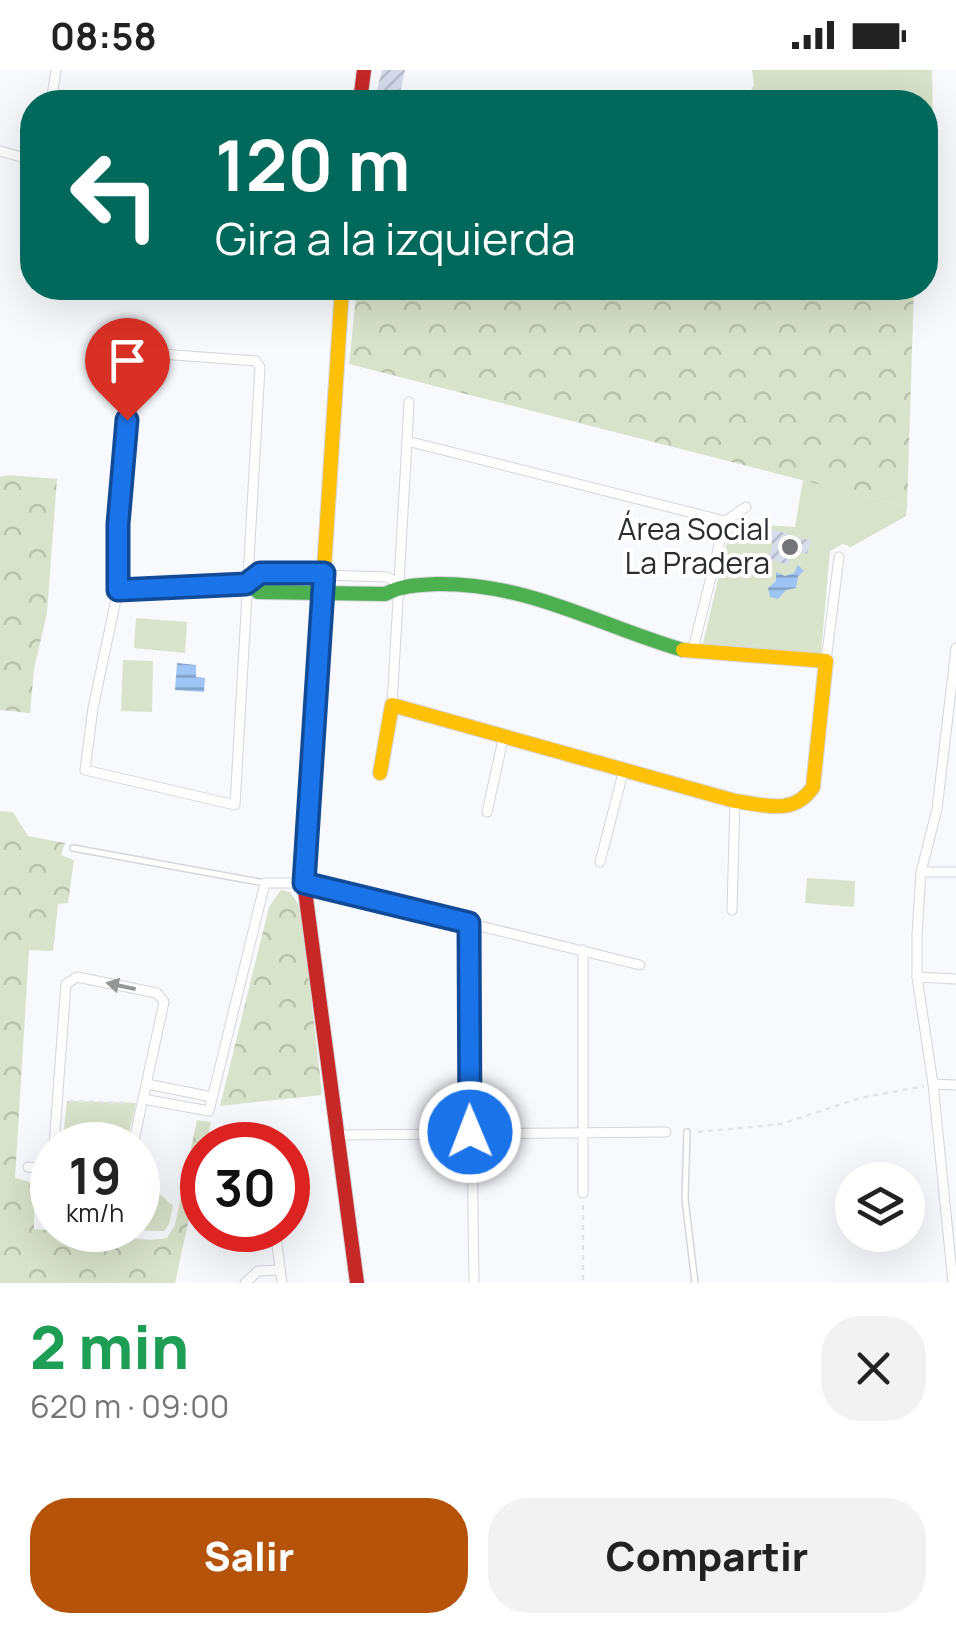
<!DOCTYPE html>
<html lang="es">
<meta charset="utf-8">
<style>
body{margin:0;font-family:Manrope,sans-serif;background:#f2f2f2;color:#222;height:100vh;display:flex;flex-direction:column;font-size:38px;white-space:nowrap}
*{box-sizing:border-box;margin:0}
p{font-size:32px;color:#767676}
.icon{flex:none;width:55px;height:55px;fill:none;stroke:currentColor;stroke-width:2;stroke-linecap:round;stroke-linejoin:round}
.map{position:relative;height:1213px;overflow:hidden}
.drawer{display:flex;flex-direction:column;background:#fff;flex:1}
.drawer>*{flex:none}
.guide{position:absolute;left:20px;top:20px;width:918px;height:210px;border-radius:40px;box-shadow:0 10px 40px #0002;background:#00695c;color:#fff;overflow:hidden}
.controls{position:absolute;left:835px;top:1092px;display:grid;gap:20px}
.controls a{display:grid;place-items:center;width:90px;height:90px;border-radius:50%;background:#fff;box-shadow:0 10px 40px #0002;font-size:50px}
.speed{position:absolute;left:30px;top:1052px;display:flex;gap:20px;font-size:50px;font-weight:700;text-align:center}
.speed>*{display:grid;place-content:center;width:130px;height:130px;border-radius:50%;background:#fff;box-shadow:0 10px 40px #0002;line-height:1}
.speed small{font-size:25px;font-weight:400}
.speed .limit{border:15px solid #d22;background:#fff;color:#111}
.pin{position:absolute;display:grid;place-items:center;width:85px;height:85px;color:#fff;margin:-102px -42px;border-radius:50% 50% 50% 0;rotate:-45deg;box-shadow:0 0 10px #0007}
.pin .icon{rotate:45deg}
.me{position:absolute;width:110px;margin:-55px;rotate:359deg;stroke-linejoin:round;filter:drop-shadow(0 0 8px #0008)}
.turn{display:flex;align-items:center;gap:35px;height:210px;padding:0 30px;font-size:45px}
.turn .icon{width:130px;height:130px;stroke-width:2.5}
.turn b{display:block;font-size:70px;line-height:85px}
.round{display:grid;place-items:center;flex:none;width:105px;height:105px;border-radius:40px;background:#f2f2f2}
.headline{display:flex;align-items:center;justify-content:space-between;height:170px;padding:0 30px}
h1{font-size:60px;font-weight:800;line-height:75px;color:#1e9e55}
.primary-button{display:flex;gap:20px;margin-top:auto;padding:20px 30px}
.primary-button a{flex:1;height:115px;border-radius:40px;background:#b45309;color:#fff;font-size:40px;font-weight:800;line-height:115px;text-align:center}
.primary-button a+a{background:#f2f2f2;color:#222}
.status{display:flex;justify-content:space-between;align-items:center;height:70px;padding:0 50px;background:#fff;direction:ltr}
.status svg{height:28px;fill:currentColor}
.map>svg:first-child{display:block}
.green{fill:#d9e2ca}
.forest{fill:url(#forest-crowns)}
.water{fill:url(#water-rules)}
.building{fill:url(#building-hatch)}
.lines{fill:none;stroke-linecap:round;stroke-linejoin:round}
.lane-casing{stroke:#d4d6da;stroke-width:8}
.street-casing{stroke:#d4d6da;stroke-width:11}
.fast-casing{stroke:#d4d6da;stroke-width:16}
.slow-casing{stroke:#d4d6da;stroke-width:16}
.jam-casing{stroke:#d4d6da;stroke-width:16}
.path{stroke:#e4e5e6;stroke-width:2.5;stroke-dasharray:5 5;stroke-linecap:butt}
.lane{stroke:#fefeff;stroke-width:5}
.street{stroke:#fefeff;stroke-width:9}
.fast{stroke:#4caf50;stroke-width:14}
.slow{stroke:#ffc107;stroke-width:14}
.jam{stroke:#c62828;stroke-width:14}
.oneway{fill:#959698}
.route-casing{stroke:#114b97;stroke-width:25}
.route{stroke:#1a73e8;stroke-width:18}
.poi-dot{fill:#737478;stroke:#fff;stroke-width:4}
.labels{text-anchor:middle;stroke-width:8;stroke-linejoin:round;paint-order:stroke}
.poi-label{font-size:30px;fill:#2c2d31;stroke:#fff;text-anchor:end}
</style>
<div class="status"><b>08:58</b><svg viewBox="0 0 49 12"><path d="M0 12V9h3v3zM5 12V6h3v6zM10 12V3h3v9zM15 12V0h3v12zM26 1h20v11H26zM47 4h2v5h-2z"/></svg></div>
<div class="map">
<svg width="956" height="1213" viewBox="0 0 956 1213">
<defs>
<pattern id="forest-crowns" width="20" height="18" patternUnits="userSpaceOnUse" patternTransform="scale(2.5)"><rect width="20" height="18" fill="#d9e2ca"/><path d="M2 6a3 3 0 1 1 6 0M12 15a3 3 0 1 1 6 0" fill="none" stroke="#bac2ae"/></pattern>
<pattern id="water-rules" width="6" height="5" patternUnits="userSpaceOnUse" patternTransform="scale(2.5)"><rect width="6" height="5" fill="#9dc4f2"/><path d="M0 2.5h6" fill="none" stroke="#80a0c5"/></pattern>
<pattern id="building-hatch" width="6" height="6" patternUnits="userSpaceOnUse" patternTransform="scale(2.5)"><rect width="6" height="6" fill="#d6dcec"/><path d="M-1 1l2-2M0 6l6-6M5 7l2-2" fill="none" stroke="#b8bdcb"/></pattern>
</defs>
<rect width="100%" height="100%" fill="#f7f9fd"/>
<g class="green">
<path d="M752 0H932L934 123 925 130V32H744L754 15Z"/>
<path d="M803 410 907 437 906 446 851 477 843 474 830 481 821 582 812 588 702 577 729 464 752 454 795 457Z"/>
<path d="M136 548 187 552 185 583 134 578Z"/>
<path d="M123 590 153 591 152 642 121 641Z"/>
<path d="M807 808 855 811 854 837 805 833Z"/>
<path d="M67 1031 136 1033 126 1075H62Z"/>
<path d="M138 1104 173 1136 169 1154 164 1161 118 1160H138Z"/>
</g>
<g class="forest">
<path d="M357 218H914L907 437 349 294Z"/>
<path d="M8 405 57 409 47 543 34 599 30 643 0 640V407Z"/>
<path d="M0 741 13 742 28 766 65 773 61 785 74 790 68 833 58 834 53 881 29 880 15 1108 34 1113V1159L151 1170 167 1168 175 1155 197 1050 211 1052 206 1075H202V1089L175 1213H0Z"/>
<path d="M281 820 290 822 301 838 322 1025 220 1036 269 837Z"/>
</g>
<g class="water">
<path d="M798 495 804 501 798 506 796 518 786 520 778 529 770 527 768 518 776 511V502L785 506 794 503Z"/>
<path d="M177 593 196 595V607L205 608 204 622 175 620Z"/>
</g>
<g class="building">
<path d="M382 0H405L398 32H374Z"/>
<path d="M761 456 811 471 807 484 793 480 788 495 768 489 773 473 757 468Z"/>
</g>
<g class="lines">
<defs>
<g id="lane">
<path d="M73 778 265 813"/>
<path d="M687 1062 685 1129 695 1213"/>
</g>
<g id="street">
<path d="M51 32 56 0"/>
<path d="M0 81 32 90"/>
<path d="M134 282 256 291 260 297 235 735 85 700 93 638 118 520V454Z"/>
<path d="M409 332 407 371 725 451"/>
<path d="M118 520 246 513 260 503 387 507 402 515"/>
<path d="M692 583 725 451 746 437"/>
<path d="M826 591 839 487"/>
<path d="M392 635 407 371"/>
<path d="M487 742 504 665"/>
<path d="M600 792 624 699"/>
<path d="M921 802H956"/>
<path d="M732 840 735 731"/>
<path d="M469 853 474 1213"/>
<path d="M583 880V1123"/>
<path d="M917 907 956 909"/>
<path d="M147 1014 212 1027"/>
<path d="M933 1014 956 1015"/>
<path d="M143 1029 209 1041 265 813H304L640 895"/>
<path d="M338 1065 666 1062"/>
<path d="M54 1075 66 914 77 907 157 923 164 932 133 1075"/>
<path d="M28 1097 52 1100"/>
<path d="M275 1160 282 1213"/>
<path d="M245 1213 258 1201 280 1200"/>
<path d="M953 1213 933 1014 917 907V865L921 802 937 739 956 578"/>
</g>
<path id="fast" d="M246 513 258 522 385 524C403 515 417 515 437 514 530 513 597 555 683 580"/>
<g id="slow">
<path d="M313 671 342 218"/>
<path d="M380 703 392 635 735 731C765 735 794 746 813 717L826 591 683 580"/>
</g>
<g id="jam">
<path d="M360 32 364 0"/>
<path d="M313 671 304 813 357 1213"/>
</g>
</defs>
<use href="#lane" class="lane-casing"/>
<use href="#street" class="street-casing"/>
<use href="#fast" class="fast-casing"/>
<use href="#slow" class="slow-casing"/>
<use href="#jam" class="jam-casing"/>
<g class="path">
<path d="M69 1031 131 1033"/>
<path d="M698 1062 781 1054 860 1028 924 1016"/>
<path d="M583 1135V1213"/>
</g>
<use href="#lane" class="lane"/>
<use href="#street" class="street"/>
<use href="#fast" class="fast"/>
<use href="#slow" class="slow"/>
<use href="#jam" class="jam"/>
</g>
<defs><path id="oneway-solid" d="M-6-.8H1V-3.2L6.5 0L1 3.2V.8H-6Z" transform="scale(2.5)"/></defs>
<use class="oneway" href="#oneway-solid" transform="translate(121 916) rotate(-168)"/>
<g class="lines">
<defs>
<path id="route" d="M127 350 118 454V520L246 514 260 503H324L304 813 469 853 470 1062"/>
</defs>
<use href="#route" class="route-casing"/>
<use href="#route" class="route"/>
</g>
<circle class="poi-dot" cx="790" cy="477" r="10"/>
<g class="labels">
<g class="poi-label">
<text x="770" y="470">Área Social<tspan x="770" dy="34">La Pradera</tspan></text>
</g>
</g>
</svg>
<div class="controls">
<a><svg class="icon" aria-label="layers" viewBox="0 0 24 24"><path d="M12 4l9 5-9 5-9-5zM3 14l9 5 9-5"/></svg></a>
</div>
<div class="speed"><div>19<small>km/h</small></div><div class="limit">30</div></div>
<div class="pin" style="left:127px;top:350px;background:#d93025"><svg class="icon" aria-label="arrive" viewBox="0 0 24 24"><path d="M6 21V4h12l-3 4 3 4H6"/></svg></div>
<svg class="me" style="left:470px;top:1062px" viewBox="-20 -20 40 40"><circle r="17" fill="#1a73e8" stroke="#fff" stroke-width="3"/><path d="M0-11L8 9 0 5-8 9z" fill="#fff"/></svg>
<div class="guide">
<div class="turn"><svg class="icon" aria-label="left" viewBox="0 0 24 24"><path d="M17 20v-9H6M10 6l-5 5 5 5"/></svg><div><b>120 m</b>Gira a la izquierda</div></div>
</div>
</div>
<section class="drawer">
<div class="headline"><div><h1>2 min</h1><p>620 m · 09:00</p></div><a class="round"><svg class="icon" aria-label="close" viewBox="0 0 24 24"><path d="M6 6l12 12M18 6L6 18"/></svg></a></div>
<div class="primary-button"><a>Salir</a><a>Compartir</a></div>
</section>
